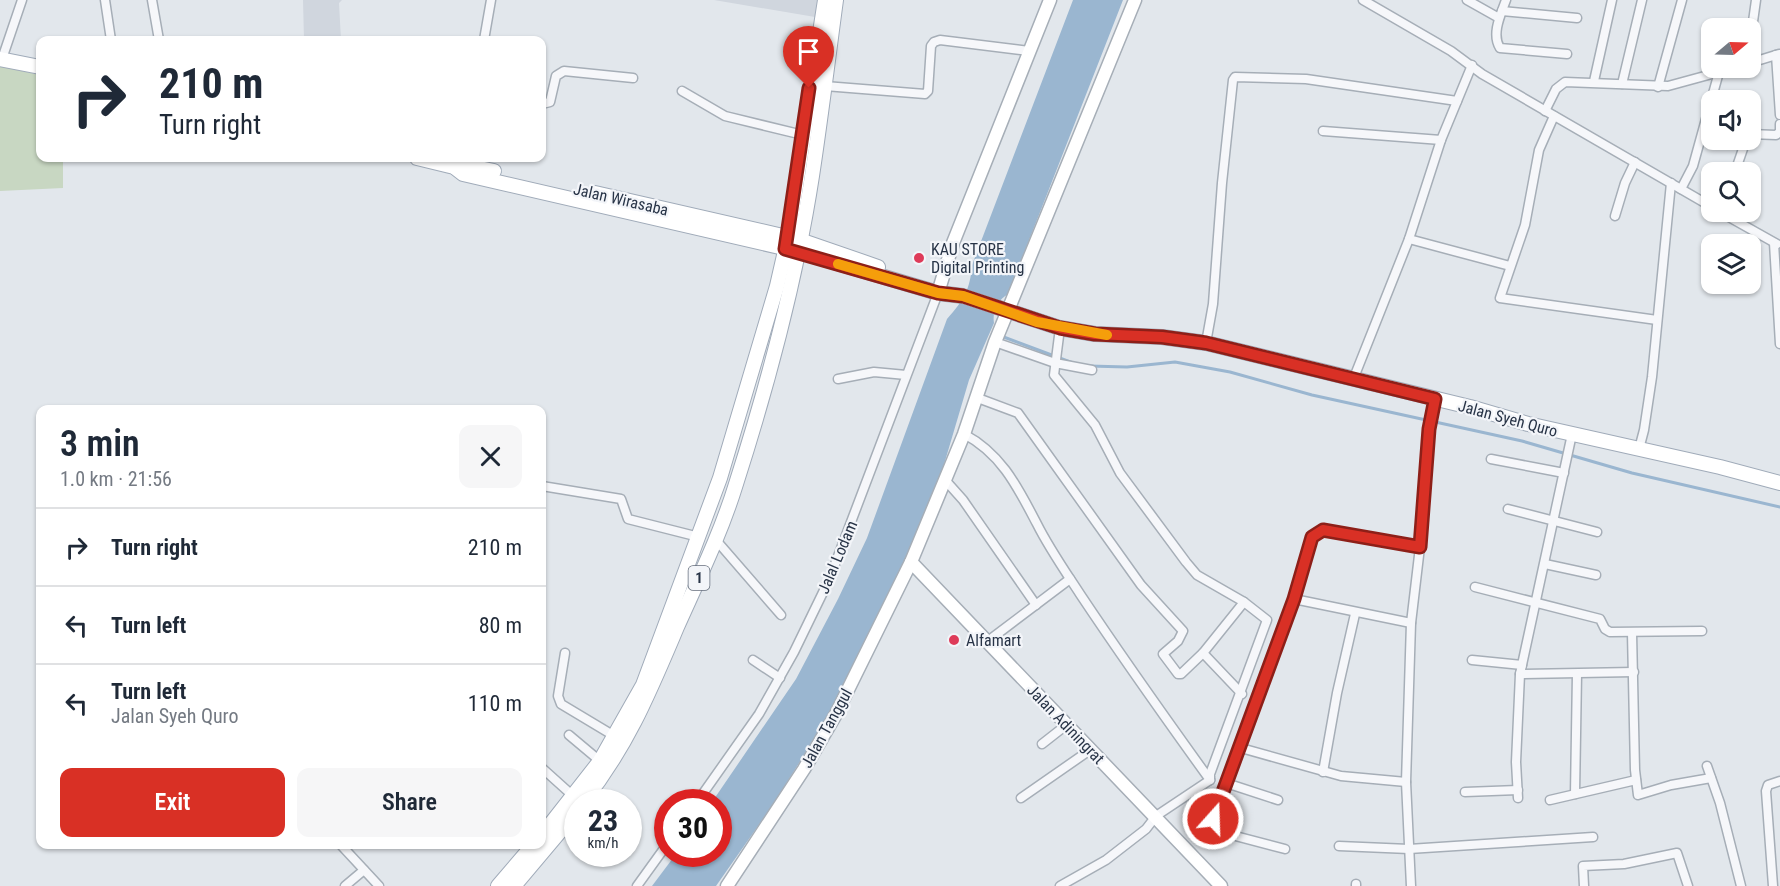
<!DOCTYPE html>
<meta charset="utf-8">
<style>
body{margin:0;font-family:"Roboto Condensed",sans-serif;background:#f6f6f7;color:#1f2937;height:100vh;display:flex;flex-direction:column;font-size:22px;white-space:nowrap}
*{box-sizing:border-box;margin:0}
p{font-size:20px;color:#747a83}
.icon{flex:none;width:33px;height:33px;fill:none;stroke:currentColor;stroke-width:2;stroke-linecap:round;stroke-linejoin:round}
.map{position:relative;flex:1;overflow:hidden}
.side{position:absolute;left:36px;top:405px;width:510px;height:444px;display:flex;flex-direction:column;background:#fff;border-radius:12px;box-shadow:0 2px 4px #0004}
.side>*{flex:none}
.top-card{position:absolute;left:36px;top:36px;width:510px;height:126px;border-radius:12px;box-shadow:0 2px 4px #0004;background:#fff;color:#1f2937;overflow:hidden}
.needle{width:39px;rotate:71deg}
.tools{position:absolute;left:1701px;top:18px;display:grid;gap:12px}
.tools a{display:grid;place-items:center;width:60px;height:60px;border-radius:12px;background:#fff;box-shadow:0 2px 4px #0004;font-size:30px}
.speed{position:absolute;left:564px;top:789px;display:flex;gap:12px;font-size:30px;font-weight:700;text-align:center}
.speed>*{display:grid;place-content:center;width:78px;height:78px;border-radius:50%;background:#fff;box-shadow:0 2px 4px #0004;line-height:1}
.speed small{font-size:15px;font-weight:400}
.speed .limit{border:9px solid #d22;background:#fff;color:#111}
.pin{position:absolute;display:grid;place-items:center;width:51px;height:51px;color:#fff;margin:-62px -26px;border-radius:50% 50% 50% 0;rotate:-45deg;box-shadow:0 0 6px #0007}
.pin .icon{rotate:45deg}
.me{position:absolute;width:66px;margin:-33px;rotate:20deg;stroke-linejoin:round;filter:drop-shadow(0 0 4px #0008)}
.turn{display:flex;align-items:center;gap:21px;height:126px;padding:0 24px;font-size:27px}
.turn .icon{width:78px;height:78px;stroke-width:2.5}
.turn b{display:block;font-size:42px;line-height:51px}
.round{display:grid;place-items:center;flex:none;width:63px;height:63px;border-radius:12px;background:#f6f6f7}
.headline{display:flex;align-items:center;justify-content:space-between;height:102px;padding:0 24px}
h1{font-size:36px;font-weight:600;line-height:45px}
.button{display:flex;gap:12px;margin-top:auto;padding:12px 24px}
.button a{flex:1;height:69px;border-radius:12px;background:#d93025;color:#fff;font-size:24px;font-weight:600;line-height:69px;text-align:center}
.button a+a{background:#f6f6f7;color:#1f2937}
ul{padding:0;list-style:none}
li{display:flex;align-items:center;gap:18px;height:78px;padding:0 24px;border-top:2px solid #e0e1e3}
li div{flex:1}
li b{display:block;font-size:22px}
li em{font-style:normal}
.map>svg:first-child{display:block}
.built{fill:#d0d6de}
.green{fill:#c8d7c2}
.water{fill:#9ab6d0}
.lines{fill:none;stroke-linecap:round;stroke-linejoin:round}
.stream{stroke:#9ab6d0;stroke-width:3}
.street-casing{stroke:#a6aeb7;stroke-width:11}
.secondary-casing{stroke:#a6aeb7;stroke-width:15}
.primary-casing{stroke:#a0abb9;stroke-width:16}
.street{stroke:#f6f7fa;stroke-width:8}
.secondary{stroke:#fff;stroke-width:12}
.primary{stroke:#fff;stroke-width:14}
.route-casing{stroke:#8d1f18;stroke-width:15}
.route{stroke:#d93025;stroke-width:10}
.slow{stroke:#f59e0b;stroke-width:10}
.poi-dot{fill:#de3b59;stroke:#f3f5f9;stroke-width:2}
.labels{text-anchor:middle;stroke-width:4.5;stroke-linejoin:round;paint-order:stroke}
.shield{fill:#f3f5f9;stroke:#656e7c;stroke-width:1.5}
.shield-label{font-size:15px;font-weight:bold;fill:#283447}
.street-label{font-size:16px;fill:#283447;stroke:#f3f5f9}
.poi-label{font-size:16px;fill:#283447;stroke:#f3f5f9;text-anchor:start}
</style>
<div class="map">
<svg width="1780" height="886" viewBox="0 0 1780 886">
<rect width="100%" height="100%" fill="#e2e7ec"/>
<g class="built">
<path d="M303 0H342L339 3 341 40H304Z"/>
<path d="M714 0H817L815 17Z"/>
</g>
<path class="green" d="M0 66 40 75V158H63V188L0 191Z"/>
<path class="water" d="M1073 0H1123L1008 294C998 300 992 311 994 323L969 380 940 478 907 561 830 714 772 806 716 886H652L676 854H718V802H712L796 679 838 599 867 538 947 319C964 300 970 290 972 265Z"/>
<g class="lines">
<g class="stream">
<path d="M1001 336 1073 363"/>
<path d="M1089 366 1127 367 1175 362 1230 372 1312 395 1522 441 1632 473 1780 507"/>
</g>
<defs>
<g id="street">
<path d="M105 0 111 40"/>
<path d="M152 0 159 40"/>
<path d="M1363 0 1451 51 1482 74 1712 207"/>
<path d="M1467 0 1499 18"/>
<path d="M1506 0C1501 14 1491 34 1500 48L1567 54"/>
<path d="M1502 11 1577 18"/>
<path d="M484 40 491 0"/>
<path d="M1750 43 1756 0"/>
<path d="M1776 55 1780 115"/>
<path d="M2 59 22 0"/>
<path d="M1750 63 1779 54"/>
<path d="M1594 81 1612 0"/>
<path d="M1622 84 1642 0"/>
<path d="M825 86 925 94 928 91 931 46 934 42 940 40 1029 51"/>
<path d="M1658 87 1682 0"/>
<path d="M682 91 725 116 803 135"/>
<path d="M542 104 550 102 556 76 564 71 633 78"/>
<path d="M1545 111 1556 89 1565 82 1668 86 1734 68"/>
<path d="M1554 116 1539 150 1525 225 1500 298 1657 320"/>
<path d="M1323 131 1441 140"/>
<path d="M1750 134 1776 135 1780 132V124"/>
<path d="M1735 172 1746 140"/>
<path d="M1681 189 1693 166 1719 72"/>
<path d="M1720 212 1777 244"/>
<path d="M1615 216 1625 183 1635 162"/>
<path d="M1409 239 1510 266"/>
<path d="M1774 243 1780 344"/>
<path d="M1060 328 1054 375 1095 425 1120 473 1186 562 1197 575 1244 602 1267 620 1210 774V780"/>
<path d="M995 342 1055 363 1092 370"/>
<path d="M1206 343 1213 304 1222 183 1233 80 1235 77 1306 79 1457 101"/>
<path d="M838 379 874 372 906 375"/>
<path d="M1353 380 1409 239 1441 140 1472 65"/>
<path d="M975 397 1018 413 1141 585 1183 631 1178 641 1163 654 1178 674H1181L1203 653 1244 602"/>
<path d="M964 434C1002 454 1018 488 1037 524 1049 548 1065 571 1080 594 1122 657 1166 719 1210 780"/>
<path d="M1639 449 1644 430 1652 377 1671 183"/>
<path d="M1491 459 1564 473"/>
<path d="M946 481 963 500 1036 605"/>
<path d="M542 486 621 499 628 519 699 537"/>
<path d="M1508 509 1597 532"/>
<path d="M716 540 781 615"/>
<path d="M1545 564 1596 575"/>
<path d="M1475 587 1600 619 1605 629 1610 632 1702 631"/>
<path d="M1294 599 1411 623"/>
<path d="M1632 633 1635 770 1638 795 1671 785 1711 778"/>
<path d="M988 641 1070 579"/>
<path d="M565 653 558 696 561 704 616 737"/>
<path d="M1203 653 1242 694"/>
<path d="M753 660 780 678"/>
<path d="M1472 660 1522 665"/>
<path d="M1520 674 1634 672"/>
<path d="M569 735 600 761"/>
<path d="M1042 744 1065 726"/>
<path d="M1241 748 1341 776 1406 782"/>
<path d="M1707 766 1720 803 1741 886"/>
<path d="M542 768 572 795"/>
<path d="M1323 772 1337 693 1355 614"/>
<path d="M1226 783 1278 800"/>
<path d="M1465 792 1518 790"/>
<path d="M1575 794 1577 674"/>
<path d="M1021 798 1090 750"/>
<path d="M1518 798 1516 762 1520 674 1572 434"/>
<path d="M1550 800 1636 780"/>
<path d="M697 802 759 714 794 652 829 580 938 293"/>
<path d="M340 844 379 886"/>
<path d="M1339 846 1409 849 1593 837"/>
<path d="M1285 849 1224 833 1215 829 1213 819 1294 599 1312 537 1323 530 1420 547"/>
<path d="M1356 884V886"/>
<path d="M345 886 364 870"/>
<path d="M637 886 668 843"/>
<path d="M1060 886 1106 860 1146 829 1156 816 1210 780"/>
<path d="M1411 886 1406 782 1411 623 1420 547 1429 429 1435 399"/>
<path d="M1584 886 1583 866 1624 864 1677 853 1688 886"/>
<path d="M1773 886 1766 791 1768 785 1780 781"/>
</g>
<g id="secondary">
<path d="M938 293 953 243 1050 0"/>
<path d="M911 562 1221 886"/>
<path d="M727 886 804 769 836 714 911 562 964 434 995 342 1135 0"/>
</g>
<g id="primary">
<path d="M0 59 40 67"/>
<path d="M417 158 454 167 463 174 797 251 938 293 963 296 1060 328 1095 334 1162 337 1206 343 1470 407 1528 424 1720 467 1780 483"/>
<path d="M454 167 465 165 494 171"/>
<path d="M595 193 800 240 878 267"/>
<path d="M583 802C628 745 649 693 677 627 698 580 721 533 736 484 768 384 796 280 812 176 821 117 828 59 836 0"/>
<path d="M542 835 600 761 643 685 720 478 777 286 788 238 825 0"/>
<path d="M498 886 534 844"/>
<path d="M514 886 578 810"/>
</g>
</defs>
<use href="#street" class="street-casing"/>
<use href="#secondary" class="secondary-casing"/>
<use href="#primary" class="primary-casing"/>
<use href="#street" class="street"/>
<use href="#secondary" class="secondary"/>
<use href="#primary" class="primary"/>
</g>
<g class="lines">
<defs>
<path id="route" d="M809 88 785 249 938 293 963 296 1060 328 1095 334 1162 337 1206 343 1435 399 1429 429 1420 547 1323 530 1312 537 1294 599 1213 819"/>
</defs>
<use href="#route" class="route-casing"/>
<use href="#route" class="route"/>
<path class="slow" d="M838 264 938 293 963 296 1037 322 1107 335"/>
</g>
<g class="poi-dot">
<circle cx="919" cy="258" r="6"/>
<circle cx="954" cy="640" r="6"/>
</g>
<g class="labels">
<rect class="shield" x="688.5" y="566" width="21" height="24" rx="4.5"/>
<g class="shield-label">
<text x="699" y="583">1</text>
</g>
<g class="street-label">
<text transform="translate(621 199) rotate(13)" y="6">Jalan Wirasaba</text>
<text transform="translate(1508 418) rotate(15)" y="6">Jalan Syeh Quro</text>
<text transform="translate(837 557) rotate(-67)" y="6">Jalal Lodam</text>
<text transform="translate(1066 724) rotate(46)" y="6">Jalan Adiningrat</text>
<text transform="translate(826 728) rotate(-61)" y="6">Jalan Tanggul</text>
</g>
<g class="poi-label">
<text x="931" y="255">KAU STORE<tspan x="931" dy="18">Digital Printing</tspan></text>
<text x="966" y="646">Alfamart</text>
</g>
</g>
</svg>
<div class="tools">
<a><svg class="needle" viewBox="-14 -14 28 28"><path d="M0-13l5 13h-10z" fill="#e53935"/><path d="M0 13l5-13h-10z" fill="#747a83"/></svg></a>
<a><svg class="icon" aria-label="sound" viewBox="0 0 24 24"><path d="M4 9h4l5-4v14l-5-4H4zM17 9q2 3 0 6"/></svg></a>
<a><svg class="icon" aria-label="search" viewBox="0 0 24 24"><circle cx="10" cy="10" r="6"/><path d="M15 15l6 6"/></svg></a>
<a><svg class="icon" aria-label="layers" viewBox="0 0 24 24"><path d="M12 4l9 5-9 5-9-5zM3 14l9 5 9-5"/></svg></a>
</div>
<div class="speed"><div>23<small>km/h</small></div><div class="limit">30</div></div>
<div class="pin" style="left:809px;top:88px;background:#d93025"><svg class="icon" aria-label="arrive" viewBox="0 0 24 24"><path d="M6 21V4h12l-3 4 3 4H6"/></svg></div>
<svg class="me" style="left:1213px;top:819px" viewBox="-20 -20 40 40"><circle r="17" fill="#d93025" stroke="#fff" stroke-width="3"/><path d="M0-11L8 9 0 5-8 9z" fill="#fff"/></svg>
<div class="top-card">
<div class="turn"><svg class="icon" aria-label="right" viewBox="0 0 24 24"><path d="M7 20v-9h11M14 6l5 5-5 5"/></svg><div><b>210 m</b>Turn right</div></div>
</div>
<section class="side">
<div class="headline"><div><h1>3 min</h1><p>1.0 km · 21:56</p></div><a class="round"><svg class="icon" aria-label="close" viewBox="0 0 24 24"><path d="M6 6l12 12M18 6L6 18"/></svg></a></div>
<ul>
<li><svg class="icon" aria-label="right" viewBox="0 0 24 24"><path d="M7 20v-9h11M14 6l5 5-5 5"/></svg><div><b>Turn right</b></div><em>210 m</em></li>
<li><svg class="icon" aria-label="left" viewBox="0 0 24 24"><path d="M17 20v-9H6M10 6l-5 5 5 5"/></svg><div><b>Turn left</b></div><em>80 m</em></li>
<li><svg class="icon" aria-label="left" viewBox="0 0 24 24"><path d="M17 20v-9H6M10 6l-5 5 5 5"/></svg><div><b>Turn left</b><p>Jalan Syeh Quro</p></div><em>110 m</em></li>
</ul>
<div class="button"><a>Exit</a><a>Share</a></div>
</section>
</div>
